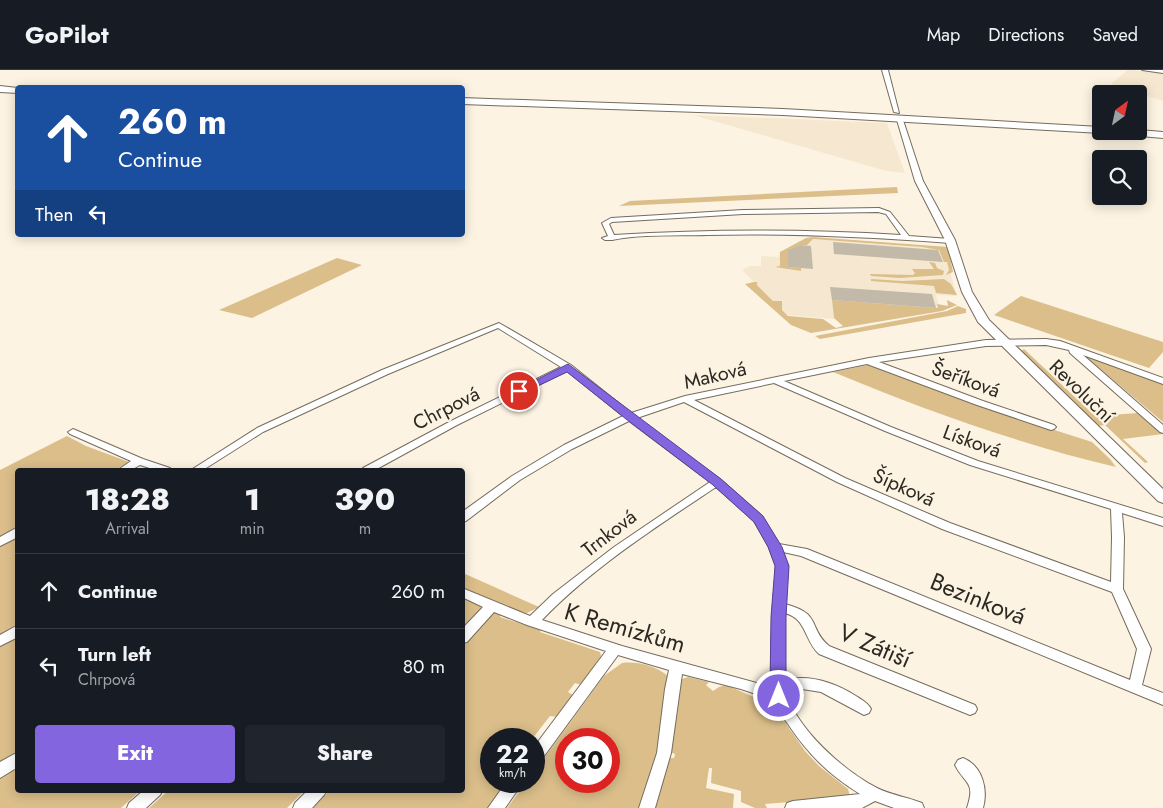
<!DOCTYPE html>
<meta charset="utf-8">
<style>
body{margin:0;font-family:Jost,sans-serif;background:#20242c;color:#f1f3f6;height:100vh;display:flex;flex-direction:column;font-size:19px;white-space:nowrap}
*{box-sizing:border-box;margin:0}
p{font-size:16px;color:#9ea1a6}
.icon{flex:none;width:28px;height:28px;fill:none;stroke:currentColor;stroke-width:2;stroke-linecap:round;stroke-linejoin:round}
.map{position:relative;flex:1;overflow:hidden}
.panel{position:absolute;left:15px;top:398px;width:450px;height:325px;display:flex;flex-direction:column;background:#171b24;border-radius:5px;box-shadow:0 2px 12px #0003}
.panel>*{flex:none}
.top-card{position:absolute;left:15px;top:15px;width:450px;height:152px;border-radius:5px;box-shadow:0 2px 12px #0003;background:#1a4fa0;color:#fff;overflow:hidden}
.needle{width:32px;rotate:33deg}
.tools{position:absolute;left:1092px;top:15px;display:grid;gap:10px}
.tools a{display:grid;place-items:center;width:55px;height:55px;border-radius:5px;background:#171b24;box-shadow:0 2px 12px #0003;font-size:25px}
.speed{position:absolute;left:480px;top:658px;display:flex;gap:10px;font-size:25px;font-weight:700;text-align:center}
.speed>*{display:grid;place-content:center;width:65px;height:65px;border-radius:50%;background:#171b24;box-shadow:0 2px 12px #0003;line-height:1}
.speed small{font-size:12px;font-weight:400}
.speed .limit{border:8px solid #d22;background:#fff;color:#111}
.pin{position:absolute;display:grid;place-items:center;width:42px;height:42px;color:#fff;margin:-21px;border:2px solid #fff;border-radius:50%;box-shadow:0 1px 5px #0007}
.me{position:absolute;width:55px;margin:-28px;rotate:0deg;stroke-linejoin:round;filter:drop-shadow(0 0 4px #0008)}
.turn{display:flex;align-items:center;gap:18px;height:105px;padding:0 20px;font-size:22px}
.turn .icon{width:65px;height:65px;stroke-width:2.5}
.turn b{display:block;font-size:35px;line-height:42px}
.then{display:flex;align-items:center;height:48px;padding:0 20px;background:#0003;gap:10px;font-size:19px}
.eta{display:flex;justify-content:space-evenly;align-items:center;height:85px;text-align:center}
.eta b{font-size:30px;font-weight:800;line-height:35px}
.cta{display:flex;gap:10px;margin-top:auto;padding:10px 20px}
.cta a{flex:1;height:58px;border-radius:5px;background:#8365e0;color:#fff;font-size:20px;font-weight:800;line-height:58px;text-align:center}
.cta a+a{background:#20242c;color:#f1f3f6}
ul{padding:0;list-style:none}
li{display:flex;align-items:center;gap:15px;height:75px;padding:0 20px;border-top:1px solid #363941}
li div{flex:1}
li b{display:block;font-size:19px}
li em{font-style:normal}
header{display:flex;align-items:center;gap:30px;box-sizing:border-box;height:70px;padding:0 25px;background:#171b24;border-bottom:1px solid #363941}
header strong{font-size:24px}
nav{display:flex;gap:28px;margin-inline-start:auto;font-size:18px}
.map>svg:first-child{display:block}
.built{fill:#f6e8d0}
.green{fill:#dbbe8a;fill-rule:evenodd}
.building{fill:#c2b9a9}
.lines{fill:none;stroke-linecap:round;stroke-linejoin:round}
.street-casing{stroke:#756c5d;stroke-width:2}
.secondary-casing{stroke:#756c5d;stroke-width:2}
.highway-casing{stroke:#756c5d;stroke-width:2}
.street{fill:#fff;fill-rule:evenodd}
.secondary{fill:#fff;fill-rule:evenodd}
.highway{fill:#fff;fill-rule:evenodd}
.route{fill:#8365e0;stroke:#554292}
.labels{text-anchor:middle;stroke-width:4.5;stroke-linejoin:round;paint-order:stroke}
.street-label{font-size:20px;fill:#2c2923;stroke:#fcf3e2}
.near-street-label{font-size:24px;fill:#2c2923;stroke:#fcf3e2}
</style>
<header>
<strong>GoPilot</strong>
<nav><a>Map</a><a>Directions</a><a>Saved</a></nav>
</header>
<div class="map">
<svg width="1163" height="738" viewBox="0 0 1163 738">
<rect width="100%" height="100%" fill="#fcf3e2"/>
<g class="built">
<path d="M1128 0 1163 3V31L1111 14Z"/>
<path d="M693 45 887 53 905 103 886 101Z"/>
<path d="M812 169 941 177 947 192 957 226 936 225 940 240 832 232 834 249 787 245 742 200 750 196H761V186L778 187 780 182Z"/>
</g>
<g class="green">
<path d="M897 117 898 123 619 136 630 131Z"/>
<path d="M813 167 948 177 953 202 946 205 949 200 947 192H944L939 180 922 177 813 169 807 175H802L788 180V197L801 198V201L775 197 780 196V182L806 168Z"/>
<path d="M337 188 362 195 252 248 219 240Z"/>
<path d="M929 192 935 193 937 198 944 201 943 205 900 208 871 206 870 204 913 205 915 203 912 199H934Z"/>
<path d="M871 209 902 211 944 209 951 214 957 225 936 223 934 216 871 211Z"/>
<path d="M754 212H757V215L773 231H782V240L788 246 823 249 836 258 843 256 834 248 832 230 936 238H938L937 234 948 236 947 230 957 235 942 241 811 263 791 255 745 214Z"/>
<path d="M1021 226 1163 272V282L1149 298 994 245Z"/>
<path d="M958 236 966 239V243L820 269 815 266 947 241Z"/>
<path d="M1024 279 1095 346 1138 343 1163 364 1123 369 1148 392 1145 393 1105 355 1098 356 1020 282Z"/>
<path d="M1088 287 1163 313V352L1087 288Z"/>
<path d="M868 295 979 336 1092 372 1110 389 1116 397C1018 374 925 340 833 302Z"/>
<path d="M67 366 86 376 129 392 115 400H18L17 457 0 467V400Z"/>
<path d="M17 467V554L0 565V477Z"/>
<path d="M463 503 539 537 527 543 514 541 463 518Z"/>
<path d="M463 526 482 535 483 538 463 562Z"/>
<path d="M498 542 501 544 500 547 541 560 540 562 600 582 601 586 581 615 575 613 568 622 573 625 557 647 550 646 532 669H491V711H500L496 716 501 721 488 738H313L330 720H462L463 575 493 543Z"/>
<path d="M17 564V683L0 696V575Z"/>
<path d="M622 593C639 591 658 597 669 607L664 664 642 738H507L527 711H534V702L604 606ZM566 669H609V711H566Z"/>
<path d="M688 607 709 612 706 615 713 621 719 617 726 615 773 635 805 681 819 696 848 719 850 727 765 734 767 738H755L741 732V721L711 713 712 698H709L706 718 734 724 733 738H652L669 688H674L675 684 670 682 679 610Z"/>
<path d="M17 695 18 720H141L121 738H0V708Z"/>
<path d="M169 720H305L287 738H149Z"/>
</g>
<g class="building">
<path d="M833 172 938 180 943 192 834 184Z"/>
<path d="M801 175 811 176 813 199 788 197V180Z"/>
<path d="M830 217 932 224 936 238 832 230Z"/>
</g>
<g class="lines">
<defs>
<g id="street">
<path d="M879 138 890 142 909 166 950 169 953 171 950 173C869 167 788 163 707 165 676 166 642 164 612 170H605L602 168 608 166 602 153 611 148 743 140ZM878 142 886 144 901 165C806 159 710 159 614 165L609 154 612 152 743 144Z"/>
<path d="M499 253 571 295 631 343 685 326 869 288 986 270 1046 269 1060 271 1163 308V314L1083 285 1163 355V363L1160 362 1070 283 1069 280 1046 275 986 276 879 292 983 331 1054 355 1056 357 1054 359 1051 360 977 335 867 294 784 311 891 357 978 391 1163 448V456L1122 443 1124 467 1123 519 1151 579 1142 615 1163 623V635L801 486 783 482 788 496 785 534C823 544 807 557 829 576L975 635 977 639 975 643 970 645 819 584C804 570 807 549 785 543V610C810 604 835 613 856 626 862 630 868 633 871 639L869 643 864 645 821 622 802 619 786 621C795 658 844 701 877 718 891 725 907 727 922 733L924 738H894L875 731 862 738H785L787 733 793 731 860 724C828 704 808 684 788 654 782 646 776 639 774 630L741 619 682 604 671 683 655 738H639L657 683 665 619 669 600 618 585 539 693 534 694V677L606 581 527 555 494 542 467 572 462 573V559L483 537 462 527V518L530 546 553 524 614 477 710 412 629 351 572 379 520 410 466 451 462 452V442L512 406 564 375 623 346 567 301 457 355 375 400H362L363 398 451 351 561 297 498 258 388 304 263 362 203 400H191L257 358 382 300ZM774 313 885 361 970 395 1111 439 1112 467 1111 512 950 453 845 408 694 330ZM684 332 837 412 942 459 1112 522 1137 579 1130 610 807 479 779 474 762 446 721 410 637 348ZM716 417 754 451 769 477 776 496 772 547 771 617 622 576 542 550C592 498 656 457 716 417Z"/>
<path d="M73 359 143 389 170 398 171 400H156L140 395 131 400H118L131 391 70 364 68 362Z"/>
<path d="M18 457V467L0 476V467Z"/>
<path d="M18 555V567L0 576V565Z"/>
<path d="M18 682V697L0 708V692Z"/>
<path d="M963 688C983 696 988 720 983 738H967C976 711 965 715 955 695L958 690Z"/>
<path d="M507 711H524L505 738H488Z"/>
<path d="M144 720H163L160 725 146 738H127L129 733Z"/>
<path d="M308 720H327L324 725 312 738H293L295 733Z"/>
</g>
<g id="secondary">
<path d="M882 0H888L899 43 894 42Z"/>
<path d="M1142 0H1163V3Z"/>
<path d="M900 48 903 50 923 111 955 170 972 222 989 250 1163 419V433L1158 431 978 252 962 222 945 170 915 111 897 50Z"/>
</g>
<g id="highway">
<path d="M0 16 18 18V23L0 22Z"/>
<path d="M462 28 783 39 1101 57V61H1105L1101 63 783 45 462 34Z"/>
<path d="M1139 60 1163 62V68L1117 64 1112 61Z"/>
</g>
</defs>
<use href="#street" class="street-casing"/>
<use href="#secondary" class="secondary-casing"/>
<use href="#highway" class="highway-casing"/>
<use href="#street" class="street"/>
<use href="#secondary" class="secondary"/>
<use href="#highway" class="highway"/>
</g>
<path class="route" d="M568 294 721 409 763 446 782 477 789 496 786 547V618L787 626 785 631 779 633 774 631 770 618 771 547 775 496 768 477 754 452 713 415 626 349 567 302 523 323 519 324 514 321Z"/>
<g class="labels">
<g class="street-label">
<text transform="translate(715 305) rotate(-13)" y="7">Maková</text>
<text transform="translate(966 309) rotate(20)" y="7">Šeříková</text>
<text transform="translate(1082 321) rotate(44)" y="7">Revoluční</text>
<text transform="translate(446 338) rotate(-27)" y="7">Chrpová</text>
<text transform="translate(972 371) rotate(20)" y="7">Lísková</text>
<text transform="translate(904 417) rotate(24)" y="7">Šípková</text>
<text transform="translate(609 463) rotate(-38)" y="7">Trnková</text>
</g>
<g class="near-street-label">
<text transform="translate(978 529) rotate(22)" y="8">Bezinková</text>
<text transform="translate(625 558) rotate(16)" y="8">K Remízkům</text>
<text transform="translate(875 576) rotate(23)" y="8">V Zátiší</text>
</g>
</g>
</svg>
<div class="tools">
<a><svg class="needle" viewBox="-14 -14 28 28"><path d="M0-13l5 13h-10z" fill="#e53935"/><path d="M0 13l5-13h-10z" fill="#9ea1a6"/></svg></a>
<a><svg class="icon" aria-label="search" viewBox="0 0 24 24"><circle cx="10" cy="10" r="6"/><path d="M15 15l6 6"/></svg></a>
</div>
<div class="speed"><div>22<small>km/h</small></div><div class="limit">30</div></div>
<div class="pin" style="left:519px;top:321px;background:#d93025"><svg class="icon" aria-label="arrive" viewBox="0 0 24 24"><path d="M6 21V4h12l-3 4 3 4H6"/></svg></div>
<svg class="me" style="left:779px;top:626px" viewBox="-20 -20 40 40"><circle r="17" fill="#8365e0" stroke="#fff" stroke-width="3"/><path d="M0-11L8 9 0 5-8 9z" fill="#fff"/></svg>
<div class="top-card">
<div class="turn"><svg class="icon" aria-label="ahead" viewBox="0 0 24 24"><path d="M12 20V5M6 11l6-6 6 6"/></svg><div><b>260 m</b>Continue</div></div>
<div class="then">Then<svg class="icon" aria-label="left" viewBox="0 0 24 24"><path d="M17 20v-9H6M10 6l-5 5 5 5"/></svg></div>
</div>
<section class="panel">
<div class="eta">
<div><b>18:28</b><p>Arrival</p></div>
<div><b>1</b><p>min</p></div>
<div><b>390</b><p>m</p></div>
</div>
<ul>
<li><svg class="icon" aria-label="ahead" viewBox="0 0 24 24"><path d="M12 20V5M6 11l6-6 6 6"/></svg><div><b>Continue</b></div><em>260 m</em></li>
<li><svg class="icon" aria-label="left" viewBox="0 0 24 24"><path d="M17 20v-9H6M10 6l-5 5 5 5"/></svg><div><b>Turn left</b><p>Chrpová</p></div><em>80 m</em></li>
</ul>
<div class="cta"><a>Exit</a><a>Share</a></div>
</section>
</div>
